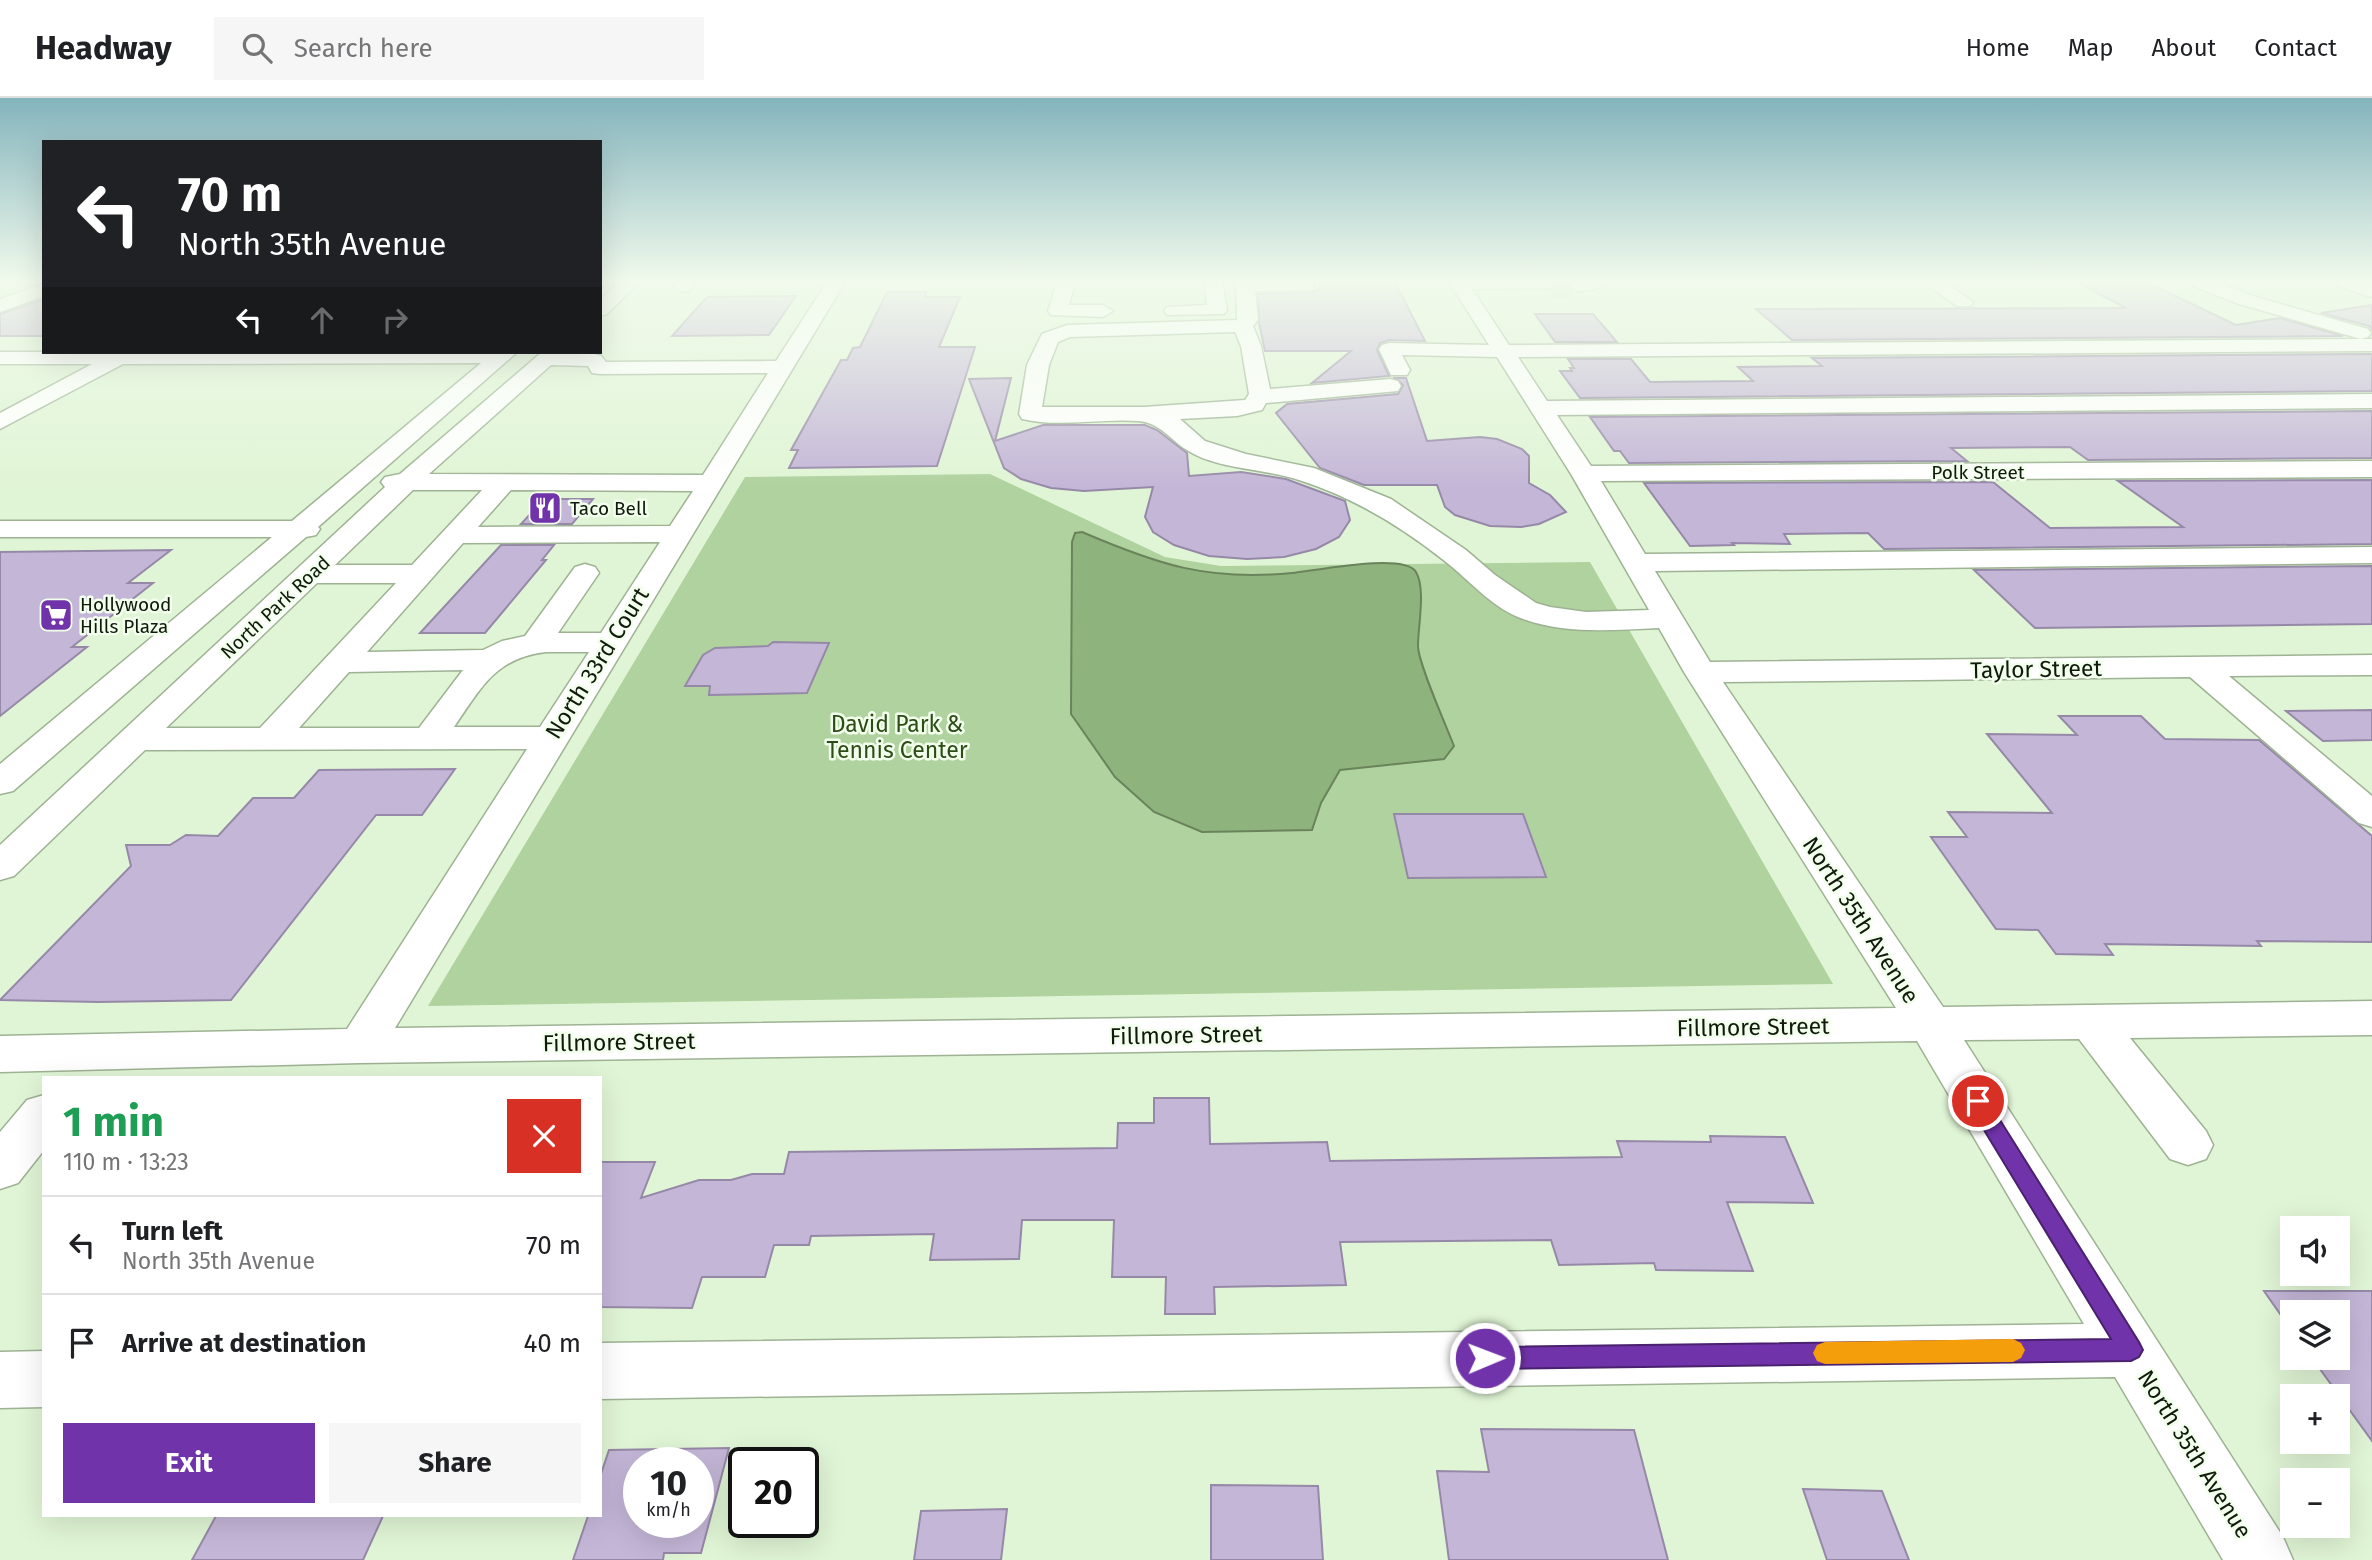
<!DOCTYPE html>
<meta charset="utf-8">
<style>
body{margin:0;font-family:"Fira Sans",sans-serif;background:#f6f6f6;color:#202124;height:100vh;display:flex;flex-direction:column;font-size:26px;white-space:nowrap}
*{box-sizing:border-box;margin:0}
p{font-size:23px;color:#757577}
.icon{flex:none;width:38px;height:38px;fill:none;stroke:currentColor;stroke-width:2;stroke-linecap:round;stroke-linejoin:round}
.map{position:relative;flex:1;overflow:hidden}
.side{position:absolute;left:42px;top:978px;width:560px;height:441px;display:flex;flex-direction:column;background:#fff;border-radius:0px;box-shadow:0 7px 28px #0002}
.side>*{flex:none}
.top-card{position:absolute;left:42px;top:42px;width:560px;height:214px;border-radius:0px;box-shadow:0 7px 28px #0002;background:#202124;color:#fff;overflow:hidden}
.fabs{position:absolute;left:2280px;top:1118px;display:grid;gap:14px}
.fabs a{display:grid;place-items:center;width:70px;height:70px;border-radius:0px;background:#fff;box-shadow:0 7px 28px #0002;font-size:35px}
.speed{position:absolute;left:623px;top:1349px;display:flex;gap:14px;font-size:35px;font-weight:700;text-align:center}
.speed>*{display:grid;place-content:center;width:91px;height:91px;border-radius:50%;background:#fff;box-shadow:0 7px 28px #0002;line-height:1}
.speed small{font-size:18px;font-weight:400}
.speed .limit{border:4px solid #111;border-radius:10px;background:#fff;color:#111}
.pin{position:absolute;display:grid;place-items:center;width:60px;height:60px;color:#fff;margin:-30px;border:4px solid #fff;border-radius:50%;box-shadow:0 2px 7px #0007}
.me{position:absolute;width:77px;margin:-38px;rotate:89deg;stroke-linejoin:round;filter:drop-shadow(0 0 5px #0008)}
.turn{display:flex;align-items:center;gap:24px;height:147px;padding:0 21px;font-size:32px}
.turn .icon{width:91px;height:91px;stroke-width:2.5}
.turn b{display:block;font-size:49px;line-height:60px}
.lanes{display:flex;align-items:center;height:66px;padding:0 21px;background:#0003;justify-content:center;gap:35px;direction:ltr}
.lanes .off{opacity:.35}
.round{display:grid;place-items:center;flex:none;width:74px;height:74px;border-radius:0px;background:#f6f6f6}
.summary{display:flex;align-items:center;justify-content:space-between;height:119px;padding:0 21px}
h1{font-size:42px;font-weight:700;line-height:52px;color:#1e9e55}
.button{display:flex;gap:14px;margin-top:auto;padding:14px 21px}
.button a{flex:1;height:80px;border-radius:0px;background:#7133a9;color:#fff;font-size:28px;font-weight:700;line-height:80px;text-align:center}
.button a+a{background:#f6f6f6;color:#202124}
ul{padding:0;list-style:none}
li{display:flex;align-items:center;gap:21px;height:98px;padding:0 21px;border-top:2px solid #e0e0e0}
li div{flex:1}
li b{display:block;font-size:26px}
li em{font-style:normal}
header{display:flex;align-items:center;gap:42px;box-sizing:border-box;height:98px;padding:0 35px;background:#fff;border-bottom:2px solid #e0e0e0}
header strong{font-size:33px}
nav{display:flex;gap:38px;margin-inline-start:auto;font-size:24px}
.search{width:490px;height:63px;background:#f6f6f6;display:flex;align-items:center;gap:18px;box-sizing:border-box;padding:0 24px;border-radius:0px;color:#757577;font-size:26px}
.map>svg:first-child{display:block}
.green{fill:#b0d29e}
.water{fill:#8fb37c;stroke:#69845b;stroke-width:2}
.building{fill:#c4b6d7;stroke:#9689a8;stroke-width:2;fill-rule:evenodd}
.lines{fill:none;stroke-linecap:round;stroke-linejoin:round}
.minor-tunnel{stroke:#c1d4b7;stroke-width:20;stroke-dasharray:20 10;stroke-linecap:butt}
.minor-casing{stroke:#9eb294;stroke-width:3}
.minor{fill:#fff;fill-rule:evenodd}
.route{fill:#7133a9;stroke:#49216e;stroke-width:2}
.slow{fill:#f59e0b}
.labels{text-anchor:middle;stroke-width:5;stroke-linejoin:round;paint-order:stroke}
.far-street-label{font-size:19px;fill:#11180d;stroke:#f2ffec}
.far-poi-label{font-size:19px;fill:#11180d;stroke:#f2ffec;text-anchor:start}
.street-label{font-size:23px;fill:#11180d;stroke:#f2ffec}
.park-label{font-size:23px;fill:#2c4d15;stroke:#f2ffec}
</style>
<header>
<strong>Headway</strong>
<div class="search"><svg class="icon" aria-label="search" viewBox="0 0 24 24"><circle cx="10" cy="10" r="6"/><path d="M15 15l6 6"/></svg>Search here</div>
<nav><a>Home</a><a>Map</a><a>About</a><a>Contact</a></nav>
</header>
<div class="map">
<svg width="2372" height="1462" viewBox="0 0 2372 1462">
<rect width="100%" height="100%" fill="#e0f5d5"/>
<path class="green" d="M990 376 1165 459 1221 468 1590 464 1833 886 428 908 745 379Z"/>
<path class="water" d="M1082 434C1159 467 1207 483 1292 475 1314 473 1405 454 1416 474 1426 491 1418 528 1418 548 1418 565 1446 627 1454 648L1444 661 1340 672 1321 705 1312 732 1202 734 1154 714 1115 679 1071 616 1072 444 1075 435Z"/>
<g class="building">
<path d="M1319 184H1395L1425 243 1389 242 1380 245 1377 252 1389 278 1312 285 1351 253H1265L1259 225 1258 196 1312 194 1321 190Z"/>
<path d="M2076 184H2146L2236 227 2280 220 2343 238 1792 242 1756 211 2126 210Z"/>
<path d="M887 194H927L925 199H960L939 249H975L937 368 789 370 798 352H791L841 262H847L853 250 860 249Z"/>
<path d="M796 198 769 237 672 238 707 199Z"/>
<path d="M44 201V238H0V216Z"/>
<path d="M2372 207V232L2369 228 2321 215Z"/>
<path d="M1535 216H1593L1617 244H1555Z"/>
<path d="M2372 256V293L1580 300 1560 273H1572L1570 270H1574L1568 261H1631L1650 284 1753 283 1738 269 1822 268 1812 260Z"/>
<path d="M1011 280 995 343 1043 327H1145L1157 332 1187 355 1189 378 1241 374 1286 381 1345 403 1350 422 1339 439 1316 451 1284 459 1247 461 1209 458 1174 447 1153 434 1145 419 1153 389 1084 393 1051 390 1021 381 1004 370 969 281Z"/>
<path d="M1395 280H1406L1427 343 1480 339 1497 341 1522 351 1529 358V385L1550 397 1566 414 1539 426 1521 429 1490 428 1455 417 1445 409 1437 387H1364L1320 370 1276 315 1287 306 1398 296 1403 287Z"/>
<path d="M2372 313V360L2088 362 2070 349 1951 350 1967 363 1629 365 1620 353H1614L1590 319Z"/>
<path d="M2372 382V446L1884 451 1868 435 1784 436 1790 446 1732 445 1734 447 1690 448 1644 385 1993 384 2050 430 2183 429 2118 383Z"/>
<path d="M544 401H593L572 426H521Z"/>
<path d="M501 447H554L542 462H546L485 535H420Z"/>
<path d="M171 452 128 485H153L72 549H87L0 618V454Z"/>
<path d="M2372 468V526L2035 530 1974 472Z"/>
<path d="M773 544 829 545 807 595 709 597 710 588H685L703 557 715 550 768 548Z"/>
<path d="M2372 612V642L2323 643 2286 613Z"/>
<path d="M2059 618H2141L2165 641 2259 642 2372 738V844L2257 843 2261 848 2105 846 2113 857 2056 856 2038 832 1996 831 1931 739H1967L1948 714 2052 715 1987 636 2077 637Z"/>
<path d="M455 671 422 717H376L231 902 98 904 0 902 131 768 126 747H170L186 737 218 738 253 700H294L319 672Z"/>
<path d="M1394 716H1523L1546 779 1408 780Z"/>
<path d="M1154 1000H1209L1210 1046 1327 1044 1330 1063 1622 1059 1617 1043 1711 1044 1710 1038 1785 1039 1813 1105 1727 1104 1753 1173 1656 1172 1654 1165 1559 1167 1551 1142 1340 1144 1346 1187 1214 1189 1215 1216H1165L1166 1179H1112L1114 1122H1022L1019 1161 930 1162 934 1136 811 1138 809 1147H774L765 1179H702L692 1210 600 1209V1064H655L641 1100 699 1082H731L752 1076H784L789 1054 1117 1050 1118 1025H1154Z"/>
<path d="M2264 1193H2372V1343L2312 1260H2338V1214H2292V1233Z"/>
<path d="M1481 1331 1634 1332 1668 1462H1449L1437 1373 1489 1374Z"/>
<path d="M729 1350 701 1455H664L663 1462H573L588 1418H600V1379L609 1352ZM639 1365H698V1424H639Z"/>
<path d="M1211 1387 1318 1388 1323 1462H1211Z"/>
<path d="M1803 1391 1882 1393 1909 1462H1827Z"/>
<path d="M1007 1411 1001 1462H914L921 1413Z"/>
<path d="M216 1418H383L363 1462H192Z"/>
</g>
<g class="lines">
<path class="minor-tunnel" d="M1551 190 1579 189"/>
<defs>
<g id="minor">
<path d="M619 184H639L607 216 600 218V202Z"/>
<path d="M677 184H696L689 193 683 194 674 189Z"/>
<path d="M827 184H845L395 930 1896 910 1684 574 1659 530C1612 532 1562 537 1518 519 1491 508 1469 482 1446 464 1402 429 1353 399 1299 382 1267 371 1215 371 1187 352 1169 341 1161 325 1138 323 1101 320 1059 330 1022 321L1019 316 1027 267 1042 236 1067 227 1237 222 1236 184H1313L1315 187 1312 191 1306 192 1255 193 1258 222 1253 228 1261 248 1270 291 1390 281 1398 283 1401 288 1398 293 1266 305 1262 312 1237 318 1180 321 1205 343 1246 356 1314 370 1391 401 1466 452 1495 477 1536 505 1550 509 1586 514 1649 512 1571 376 1497 259 1402 257 1410 272 1407 277H1391L1379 251 1382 247 1389 245 1489 247 1449 184H1555L1553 189 1547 190 1472 191 1509 247 2361 241 2239 206 2193 188 2190 184H2216L2253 198 2368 231 2371 235 2368 239 2361 241H2372V253L1518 259 1547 303 2372 296V310L1557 317 1591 368 2372 363V379L1601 383 1645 456 2372 449V465L1655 473 1710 564 2372 557V577L2229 578 2372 698V729L2359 725 2190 579 1723 584 1943 909 2372 903V937L2130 940 2206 1033 2213 1047 2206 1061 2188 1067 2170 1061 2079 941 1964 942 2283 1439 2293 1462H2223L2115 1279 600 1301V1245L2084 1226 1917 943 360 965 0 974V938L347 931 527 651 145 652 14 778 0 782V747L385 389 381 384 385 379 400 376 542 254 594 256 601 258 606 264 776 263ZM1235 234 1241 248 1249 296 1245 302 1144 309H1042L1049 267 1058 244 1070 239ZM551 267 588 268 592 275 600 276 768 275 703 377 429 376ZM413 392H482L412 467H335ZM511 392 693 393 670 428 478 429ZM660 444 601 535H558L599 475 595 469 585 466 575 469 525 538 502 543 483 552 367 554 463 445ZM317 485H396L260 630H166ZM546 554H589L540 629H454C481 590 495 560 546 554ZM463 572 419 630H299L349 574Z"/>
<path d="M1057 184H1075L1069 207H1103L1113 213 1103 219 1051 217 1048 213Z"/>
<path d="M1204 184H1222L1227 212 1224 216 1167 217 1164 213 1167 209 1207 207Z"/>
<path d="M1576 184H1606L1607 185 1604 189 1579 194 1570 189Z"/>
<path d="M1923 184H1945L1973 204 1971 208H1957Z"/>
<path d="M2335 184H2363L2372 187V199L2338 188Z"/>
<path d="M44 186V198L0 214V201Z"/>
<path d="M0 254H517L318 429 320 431 316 437 306 439 13 693 0 696V666L272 439H0V423H292L481 265 123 266 0 331V315L92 266H0Z"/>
<path d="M44 997V1052L18 1085 0 1091V1034L27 1002Z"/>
<path d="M44 1253V1309L0 1310V1254Z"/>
</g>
</defs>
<use href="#minor" class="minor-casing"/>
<use href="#minor" class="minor"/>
</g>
<linearGradient id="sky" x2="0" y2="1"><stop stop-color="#84b4bd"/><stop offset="0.47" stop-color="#f1faec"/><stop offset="1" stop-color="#f1faec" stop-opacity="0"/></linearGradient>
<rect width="2372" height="389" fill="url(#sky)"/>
<path class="route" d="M1978 996 1985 998 2139 1244 2143 1252 2139 1259 2131 1263 1485 1271 1477 1268 1473 1260 1477 1252 1485 1249 2111 1241 1970 1009 1967 1003 1970 998Z"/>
<path class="slow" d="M2013 1241 2021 1245 2025 1252 2021 1260 2013 1264 1825 1266 1817 1263 1813 1255 1817 1247 1825 1244Z"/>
<defs>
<symbol id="restaurant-square" viewBox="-11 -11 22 22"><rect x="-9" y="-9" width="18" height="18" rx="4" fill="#7133a9" stroke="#f2ffec"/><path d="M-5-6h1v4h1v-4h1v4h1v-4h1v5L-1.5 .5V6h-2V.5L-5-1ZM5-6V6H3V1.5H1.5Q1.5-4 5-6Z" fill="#fff"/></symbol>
<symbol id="supermarket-square" viewBox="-11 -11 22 22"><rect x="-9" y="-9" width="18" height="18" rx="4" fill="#7133a9" stroke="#f2ffec"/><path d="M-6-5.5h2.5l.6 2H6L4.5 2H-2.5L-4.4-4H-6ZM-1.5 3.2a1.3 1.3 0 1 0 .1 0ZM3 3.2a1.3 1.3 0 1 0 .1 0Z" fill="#fff"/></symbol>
</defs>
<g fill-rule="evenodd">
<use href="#restaurant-square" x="526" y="391" width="38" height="38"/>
<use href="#supermarket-square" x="37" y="498" width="38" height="38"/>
</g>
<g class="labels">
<g class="far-street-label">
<text x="1978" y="381">Polk Street</text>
<text transform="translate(275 509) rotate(-43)" y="7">North Park Road</text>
</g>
<g class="far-poi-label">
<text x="570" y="417">Taco Bell</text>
<text x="80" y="513">Hollywood<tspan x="80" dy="22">Hills Plaza</tspan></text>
</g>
<g class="street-label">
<text transform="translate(597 565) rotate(-58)" y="8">North 33rd Court</text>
<text transform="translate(2036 571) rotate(-1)" y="8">Taylor Street</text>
<text transform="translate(1861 822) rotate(57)" y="8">North 35th Avenue</text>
<text transform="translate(1753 929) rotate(-1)" y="8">Fillmore Street</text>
<text transform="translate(1186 937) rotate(-1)" y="8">Fillmore Street</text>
<text transform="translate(619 944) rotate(-1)" y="8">Fillmore Street</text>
<text transform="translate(2195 1356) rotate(58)" y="8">North 35th Avenue</text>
</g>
<g class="park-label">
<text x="897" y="634">David Park &amp;<tspan x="897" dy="26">Tennis Center</tspan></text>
</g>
</g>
</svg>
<div class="fabs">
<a><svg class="icon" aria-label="sound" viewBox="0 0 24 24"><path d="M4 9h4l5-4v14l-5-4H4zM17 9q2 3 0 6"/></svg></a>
<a><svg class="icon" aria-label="layers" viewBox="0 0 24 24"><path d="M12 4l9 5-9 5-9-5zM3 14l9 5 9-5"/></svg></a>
<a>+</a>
<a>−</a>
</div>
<div class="speed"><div>10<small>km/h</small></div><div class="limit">20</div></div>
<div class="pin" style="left:1978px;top:1003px;background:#d93025"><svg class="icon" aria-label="arrive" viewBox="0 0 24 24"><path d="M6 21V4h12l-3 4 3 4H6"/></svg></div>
<svg class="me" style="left:1485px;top:1260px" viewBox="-20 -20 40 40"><circle r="17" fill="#7133a9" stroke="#fff" stroke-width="3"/><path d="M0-11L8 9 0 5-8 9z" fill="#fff"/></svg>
<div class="top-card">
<div class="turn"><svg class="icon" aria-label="left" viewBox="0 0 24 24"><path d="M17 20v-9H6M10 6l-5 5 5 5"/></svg><div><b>70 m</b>North 35th Avenue</div></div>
<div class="lanes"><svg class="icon" aria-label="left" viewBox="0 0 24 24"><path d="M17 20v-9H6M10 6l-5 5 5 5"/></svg><svg class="icon off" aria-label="ahead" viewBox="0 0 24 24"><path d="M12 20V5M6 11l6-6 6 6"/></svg><svg class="icon off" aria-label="right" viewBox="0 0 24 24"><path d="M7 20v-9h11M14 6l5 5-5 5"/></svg></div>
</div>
<section class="side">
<div class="summary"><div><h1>1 min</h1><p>110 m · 13:23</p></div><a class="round" style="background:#d93025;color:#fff"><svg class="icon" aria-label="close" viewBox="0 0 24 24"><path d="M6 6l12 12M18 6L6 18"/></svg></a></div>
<ul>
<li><svg class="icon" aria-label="left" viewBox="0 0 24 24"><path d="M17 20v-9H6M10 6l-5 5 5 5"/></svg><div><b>Turn left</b><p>North 35th Avenue</p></div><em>70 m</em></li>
<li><svg class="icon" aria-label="arrive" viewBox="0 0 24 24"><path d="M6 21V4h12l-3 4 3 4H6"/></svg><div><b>Arrive at destination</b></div><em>40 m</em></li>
</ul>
<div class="button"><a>Exit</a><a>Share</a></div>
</section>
</div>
